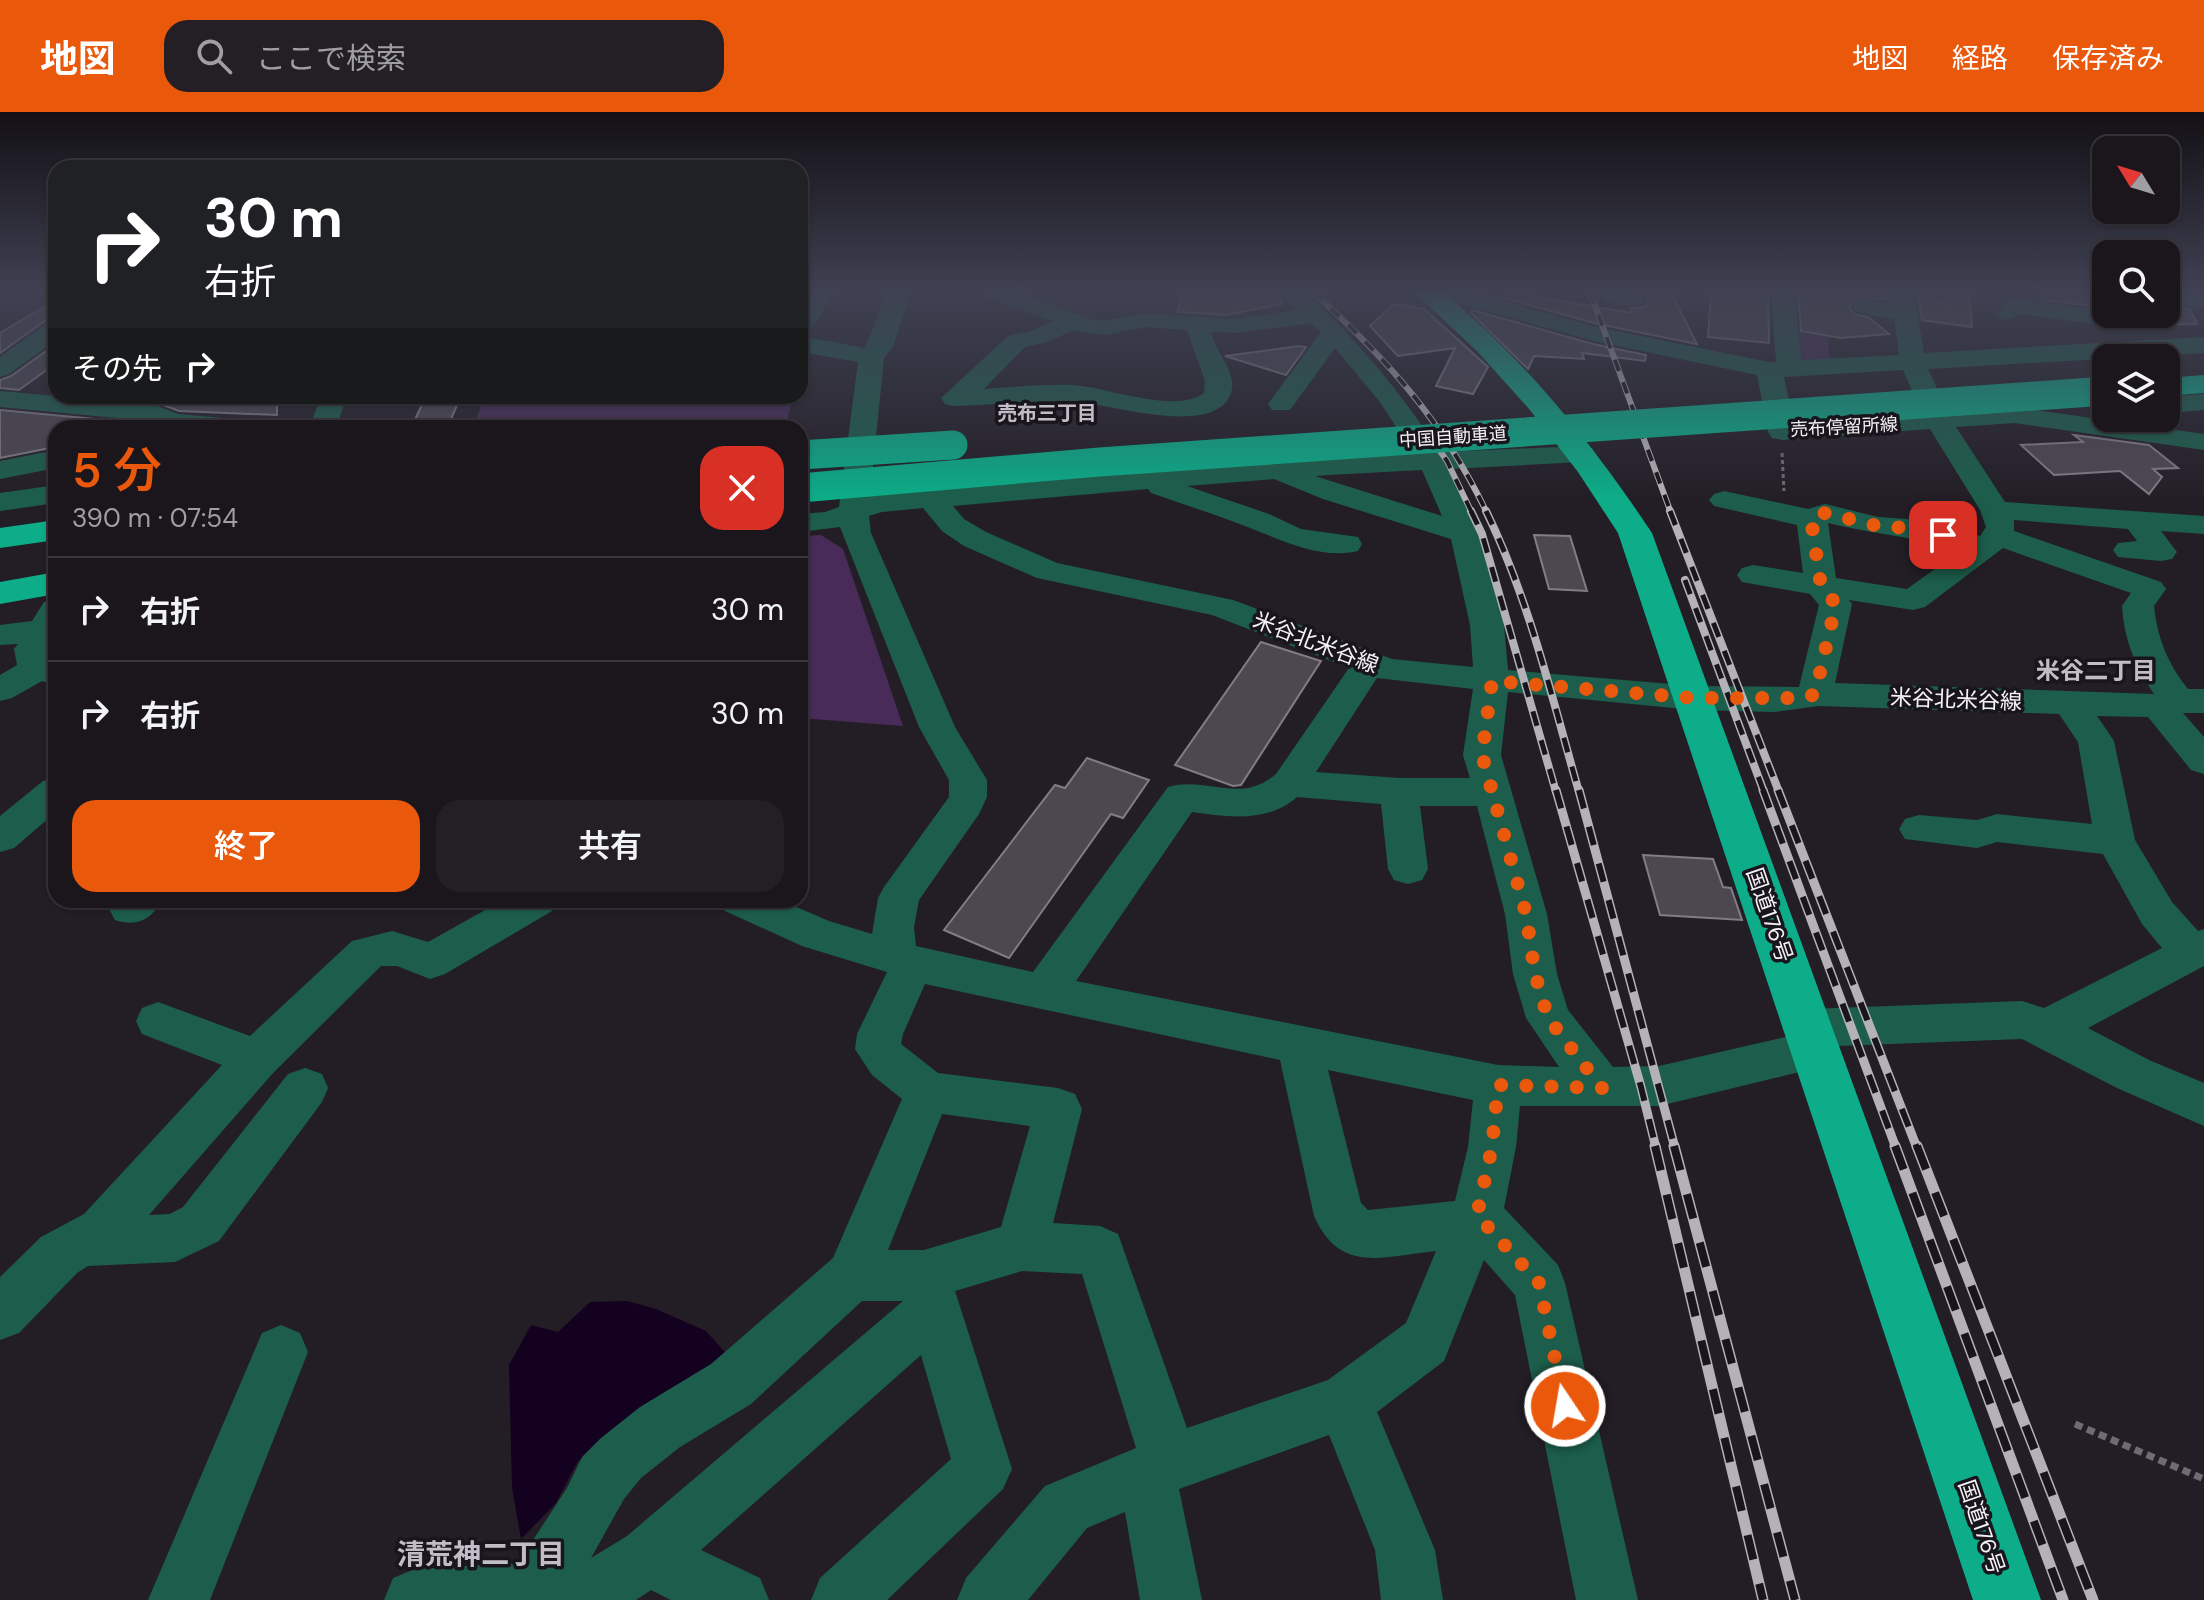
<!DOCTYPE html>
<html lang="ja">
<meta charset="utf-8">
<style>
body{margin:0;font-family:"DM Sans","Noto Sans JP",sans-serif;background:#231f25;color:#f1f3f6;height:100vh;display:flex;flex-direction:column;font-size:30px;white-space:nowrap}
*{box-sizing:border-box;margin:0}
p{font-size:26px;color:#9f9fa3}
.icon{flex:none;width:44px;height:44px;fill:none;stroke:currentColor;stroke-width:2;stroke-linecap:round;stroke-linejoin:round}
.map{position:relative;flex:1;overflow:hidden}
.details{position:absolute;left:48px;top:308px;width:760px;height:488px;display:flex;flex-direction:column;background:#1a161c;border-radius:24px;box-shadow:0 2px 6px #0004,0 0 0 2px #38353b}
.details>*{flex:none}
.guide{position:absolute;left:48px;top:48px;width:760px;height:244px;border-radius:24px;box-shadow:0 2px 6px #0004,0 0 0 2px #38353b;background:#202124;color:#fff;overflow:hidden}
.needle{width:52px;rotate:308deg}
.controls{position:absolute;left:2092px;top:24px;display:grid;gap:16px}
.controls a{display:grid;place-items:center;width:88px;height:88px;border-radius:16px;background:#1a161c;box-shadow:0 2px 6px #0004,0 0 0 2px #38353b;font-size:40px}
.pin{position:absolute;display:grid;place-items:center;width:68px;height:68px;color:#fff;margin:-34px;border-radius:16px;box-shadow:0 4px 12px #0006}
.me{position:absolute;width:88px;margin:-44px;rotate:348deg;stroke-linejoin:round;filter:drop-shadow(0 0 6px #0008)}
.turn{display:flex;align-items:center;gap:28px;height:168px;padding:0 24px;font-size:36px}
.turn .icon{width:104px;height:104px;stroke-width:2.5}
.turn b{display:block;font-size:56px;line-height:68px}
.then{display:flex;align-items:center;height:76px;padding:0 24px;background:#0003;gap:16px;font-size:30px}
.round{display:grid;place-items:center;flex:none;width:84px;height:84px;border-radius:24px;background:#231f25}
.headline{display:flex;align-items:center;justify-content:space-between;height:136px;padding:0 24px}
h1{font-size:48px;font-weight:600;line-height:60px;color:#ea580c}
.primary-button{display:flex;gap:16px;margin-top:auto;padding:16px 24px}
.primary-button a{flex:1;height:92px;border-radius:24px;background:#ea580c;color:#fff;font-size:32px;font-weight:600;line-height:92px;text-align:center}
.primary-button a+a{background:#231f25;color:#f1f3f6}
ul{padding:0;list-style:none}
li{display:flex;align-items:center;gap:24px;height:104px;padding:0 24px;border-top:2px solid #38353b}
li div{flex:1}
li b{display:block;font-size:30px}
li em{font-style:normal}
header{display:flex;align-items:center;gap:48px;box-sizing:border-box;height:112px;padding:0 40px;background:#ea580c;color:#fff}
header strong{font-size:38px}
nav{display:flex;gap:44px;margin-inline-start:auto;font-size:28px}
.search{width:560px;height:72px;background:#231f25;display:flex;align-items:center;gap:20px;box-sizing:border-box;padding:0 28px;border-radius:24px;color:#9f9fa3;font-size:30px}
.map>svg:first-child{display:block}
.green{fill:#482b58}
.water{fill:#14001f}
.building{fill:#4d4750;stroke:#827c86;stroke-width:2}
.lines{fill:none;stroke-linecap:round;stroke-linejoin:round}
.path-far1{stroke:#6f6b72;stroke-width:3;stroke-dasharray:4 3;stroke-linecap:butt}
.path{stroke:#6f6b72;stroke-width:7;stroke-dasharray:8 5;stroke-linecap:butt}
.minor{fill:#1c5e4b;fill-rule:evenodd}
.highway{fill:#0cad88;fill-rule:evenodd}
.rail-far3-casing{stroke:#b5b2b7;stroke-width:6}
.rail-far2-casing{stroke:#b5b2b7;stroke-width:8}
.rail-far1-casing{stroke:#b5b2b7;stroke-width:9}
.rail-casing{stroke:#b5b2b7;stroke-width:11}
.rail-far3{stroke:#19151c;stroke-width:4;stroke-dasharray:12;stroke-linecap:butt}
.rail-far2{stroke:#19151c;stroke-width:5;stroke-dasharray:15;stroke-linecap:butt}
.rail-far1{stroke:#19151c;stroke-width:6;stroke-dasharray:19;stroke-linecap:butt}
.rail{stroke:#19151c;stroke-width:8;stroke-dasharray:25;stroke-linecap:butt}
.highway-bridge{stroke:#0cad88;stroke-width:29}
.route{stroke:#ea580c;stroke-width:14;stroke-dasharray:0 25.2}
.labels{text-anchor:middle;stroke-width:7;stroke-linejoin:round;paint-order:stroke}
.far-street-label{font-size:18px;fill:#f5f2f7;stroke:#19151c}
.far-neighbourhood-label{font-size:20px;font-weight:bold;fill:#c2bcc6;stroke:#19151c}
.street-label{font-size:22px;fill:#f5f2f7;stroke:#19151c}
.neighbourhood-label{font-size:24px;font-weight:bold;fill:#c2bcc6;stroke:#19151c}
.near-neighbourhood-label{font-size:28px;font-weight:bold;fill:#c2bcc6;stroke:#19151c}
</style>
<header>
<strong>地図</strong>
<div class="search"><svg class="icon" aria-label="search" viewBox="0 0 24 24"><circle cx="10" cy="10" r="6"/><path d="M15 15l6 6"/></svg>ここで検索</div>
<nav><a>地図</a><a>経路</a><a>保存済み</a></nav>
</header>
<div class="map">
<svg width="2204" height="1488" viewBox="0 0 2204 1488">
<rect width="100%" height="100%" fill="#231e26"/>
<g class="green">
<path d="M1793 219 1827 223 1830 249 1794 252Z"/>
<path d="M485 284H793L787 309 688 316H455L474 313Z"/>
<path d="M821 423 843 437 903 614 800 606V424Z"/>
</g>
<path class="water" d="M627 1189 656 1197 706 1219 732 1248 652 1295 578 1349 556 1391 521 1427 512 1376 509 1253 531 1213 558 1220 590 1190Z"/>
<g class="building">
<path d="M1183 180H1276L1282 192 1226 203 1177 200Z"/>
<path d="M1506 180 1632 201 1630 196 1644 195 1649 189 1645 180H1671L1697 232 1598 212 1503 186Z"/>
<path d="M1711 180H1768L1769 231 1708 225Z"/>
<path d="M1798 180H1835L1841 184V180H1887L1888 188 1863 185 1854 188 1849 195 1854 202 1868 205 1889 222 1841 226 1801 219Z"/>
<path d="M1917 180H1969L1972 215 1922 208Z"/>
<path d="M2044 180H2106V196L2043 188Z"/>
<path d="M56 188V206L45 209 0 241V221Z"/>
<path d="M1394 192 1424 197 1488 255 1473 282 1436 274 1455 236 1398 244 1370 214Z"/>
<path d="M2166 193 2190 197 2197 212 2153 213 2150 202H2166Z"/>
<path d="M1473 198 1593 232 1646 243 1645 249 1582 241 1584 247 1534 244 1528 257 1471 201Z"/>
<path d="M56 232V251L19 278 0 276V268L11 264Z"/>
<path d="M1299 234 1306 235 1286 263 1225 244Z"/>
<path d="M89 284H277V303L179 299 155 290Z"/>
<path d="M426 284H461L448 314 411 316Z"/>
<path d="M0 298 148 312 151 313 150 316H56V332L50 336 0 346Z"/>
<path d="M2074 323 2149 333 2178 356 2153 357 2162 365 2149 382 2120 359 2054 363 2021 333 2083 330Z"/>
<path d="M1534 423 1570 424 1587 479 1549 477Z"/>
<path d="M1261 530 1321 549 1241 673 1233 674 1175 653Z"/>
<path d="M1087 646 1149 668 1123 706 1111 702 1009 846 944 818 1055 673 1065 676Z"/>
<path d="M1643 743 1713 747 1723 775 1731 776 1742 808 1660 803Z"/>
</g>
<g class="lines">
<g class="path-far1">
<path d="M1928 189 1954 192"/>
<path d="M1782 341 1784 379"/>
</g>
<path class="path" d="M2075 1312 2204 1367"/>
<g class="minor">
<path d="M811 180H835L809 220 800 222V197Z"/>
<path d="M887 180H911L893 235 884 246 870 384 1328 345 1413 341 1380 290 1335 236 1290 298H1272L1268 292 1321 220 1311 211 1236 221 1211 220C1215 238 1235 259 1232 277 1221 330 1105 290 1071 289 1032 288 993 293 954 294L945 292 941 286 1008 224 1031 219 1053 209 987 185 983 180H1018L1090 207 1105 209 1145 201 1236 207 1297 198 1279 180H1305C1358 228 1401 281 1440 340L1582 334 1592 336 1596 342 1592 348 1582 350 1450 357 1487 437 1504 513 1508 558 1694 574 1799 575 1819 493 1810 482 1742 470 1737 463 1742 456 1753 453 1803 461 1797 413 1714 394 1709 388 1714 382 1724 379 1808 397 1825 392 1878 405 1922 408 1980 424 1986 415 1980 398 1930 317 1782 328 1772 326 1768 320 1757 263 1594 229 1436 185 1432 180H1470L1597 215 1769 250H1776L1771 180H1795L1801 248 1899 243 1894 207 1856 200 1852 195 1856 190 1864 188 1892 192 1890 180H1914L1924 241 2204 225V241L1928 257 1948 300 2015 295 2204 322V338L2015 311 1956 315 2005 390 2204 404V422L2161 419 2177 440 2172 447 2161 449 2118 445 2113 438 2118 431 2137 429 2128 417 2014 408V419L2161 470 2166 477 2154 494C2157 525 2168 553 2188 577H2204V601H2183L2204 625V662L2191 658 2148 605 2097 604 2114 629 2135 728 2172 790 2198 819 2204 817V854L2088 916 2149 948 2204 971V1014L2117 976 2022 927 1837 934 1839 937 1832 951 1816 956 1659 994H1520L1516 1035 1504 1096 1558 1153 1565 1171 1638 1488H1576L1515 1183 1484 1148 1444 1249 1377 1300 1435 1438 1443 1488H1381L1375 1438 1329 1323 1179 1377 1202 1488H1140L1125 1400 1087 1416 1028 1488H957L966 1466 1045 1374 1136 1336 1082 1162 1022 1159 955 1179 1012 1357 1003 1377 887 1488H811L820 1466 951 1347 921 1243 701 1438 760 1466 769 1488H671L651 1478 636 1488H384L393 1466 415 1457 518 1451 567 1376 582 1345 601 1326 640 1295 711 1252 833 1146 902 987 872 963 855 937 857 922 887 860 802 834 725 799 719 788H780L829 809 872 822 878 786 884 775 949 685V668L919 615 840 415 800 420V402L825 400 839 395 858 250 800 240V224L865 236ZM1145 215 1187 218 1205 269 1204 281C1174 303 1106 274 1071 273 1042 272 1013 275 984 277L1025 235 1047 230 1074 218 1105 223ZM1903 258 1922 302 1794 311 1784 265ZM1422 358 1442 404 1315 364 1328 363ZM1274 367 1323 387 1451 427 1470 513 1473 555 1392 547 1233 488 1057 451 986 420 964 407 953 394 1148 377 1151 381C1182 392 1214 402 1245 414 1280 427 1319 448 1358 439L1362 432 1358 425 1301 417 1269 402 1187 374ZM923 396 942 419 964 434 1037 466 1212 503 1349 556 1276 662C1239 693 1208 664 1168 675L1033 860 916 834 914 815 919 788 979 702 987 685V668L955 615 871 421 869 404 882 400ZM1828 411C1872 422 1917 425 1961 438L1907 477 1836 466ZM2003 436 2131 481 2122 494C2124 527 2135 555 2154 582L1835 571 1852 492 1849 488 1913 498 1925 495ZM1377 566 1473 577 1463 643 1470 666H1399L1316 660ZM1508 580 1694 598 1775 600 1819 594 2059 602 2078 630 2092 712 1997 702 1977 708 1919 703 1905 707 1899 717 1905 727 1977 736 1997 730 2103 742 2142 812 2162 836 2044 896 2022 889 1809 897 1793 903 1786 916 1790 924 1659 954 1613 955 1568 898 1557 862 1547 802 1501 643ZM1297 685 1381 692 1388 757 1394 768 1408 772 1422 768 1428 757 1420 694H1477L1505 802 1513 862 1526 906 1559 955 1498 953 1076 869 1192 700C1227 705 1268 711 1297 685ZM925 872 1280 948 1314 1104C1340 1163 1384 1144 1436 1139L1406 1211 1328 1268 1187 1316 1118 1122 1100 1114 1053 1111 1082 997 1075 982 1058 976 938 961 901 932 903 922ZM1328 958 1473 988 1468 1035 1455 1089 1368 1098 1361 1091ZM942 1002 1030 1014 1001 1115 924 1138H888ZM862 1189H903L627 1424 591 1446 624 1387 641 1366 680 1335 751 1292Z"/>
<path d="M1600 180 1643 182 1647 187 1643 192C1631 195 1617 192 1605 189Z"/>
<path d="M2166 180 2204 182V196L2166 190Z"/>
<path d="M2016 187 2106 199V202H2147L2151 211 2148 216 2139 218 2021 202 2007 208 1998 206 1995 201 2008 189Z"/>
<path d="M56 209V228L9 262 0 265V245L47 211Z"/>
<path d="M0 279 155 293 178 302 236 307 313 306 321 284H347L336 316H153L156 312 149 309 0 295Z"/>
<path d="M2204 282V298L2166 301V285Z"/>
<path d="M56 338V356L0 367V349Z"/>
<path d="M56 373V391L0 399V381Z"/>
<path d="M56 487V527L48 537 49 544 56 548V573L42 569 12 586 0 589V563L17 553 14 537 18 532 0 533V513L32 509 44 490Z"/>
<path d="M56 666V700L14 736 0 740V704L43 669Z"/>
<path d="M114 788H162C151 808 137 815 115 808L109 797Z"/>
<path d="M503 788H558L552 799 445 862 430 867 397 854H381L273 961 149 1103 170 1102 183 1095 288 962 305 956 322 962 328 976 322 990 219 1129 175 1150 88 1154 77 1161 19 1221 0 1228V1165L41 1125 84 1102 222 953 142 922 136 909 142 896 158 890 250 924 352 829 392 819 428 830Z"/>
<path d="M281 1213 300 1221 308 1240 210 1488H148L262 1221Z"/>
</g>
<g class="highway">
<path d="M1414 180H1443C1526 249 1592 331 1652 421L2041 1488H1973L1618 421 1578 360 1530 298 1477 239Z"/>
<path d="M2204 263V281L2166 284V266Z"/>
<path d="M56 408V428L0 436V416Z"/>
<path d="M56 460V482L0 492V470Z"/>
</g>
<defs>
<g id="rail-far3">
<path d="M1313 180C1388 248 1443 309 1487 401"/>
<path d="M1590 180 1671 401"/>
<path d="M1431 326 1447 349 1472 401"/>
</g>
<g id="rail-far2">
<path d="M1471 399 1482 422 1556 680"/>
<path d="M1486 399C1529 487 1552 586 1579 680"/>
<path d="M1670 399 1779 680"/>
<path d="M1685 468 1764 680"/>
</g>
<g id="rail-far1">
<path d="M1556 678 1641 975 1656 1036"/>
<path d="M1579 678 1675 1036"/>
<path d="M1763 678 1896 1036"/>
<path d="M1778 678 1917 1036"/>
</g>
<g id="rail">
<path d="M1655 1034 1763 1488"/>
<path d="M1674 1034 1795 1488"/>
<path d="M1895 1034 2063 1488"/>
<path d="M1917 1034 2093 1488"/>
</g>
</defs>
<use href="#rail-far3" class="rail-far3-casing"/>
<use href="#rail-far2" class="rail-far2-casing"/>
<use href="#rail-far1" class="rail-far1-casing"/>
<use href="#rail" class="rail-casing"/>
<use href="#rail-far3" class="rail-far3"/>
<use href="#rail-far2" class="rail-far2"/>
<use href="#rail-far1" class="rail-far1"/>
<use href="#rail" class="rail"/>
<g class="highway-bridge">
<path d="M800 343 953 333"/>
<path d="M800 376 1100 350 2106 279"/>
</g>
</g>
<linearGradient id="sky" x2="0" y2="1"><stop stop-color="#131015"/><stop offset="0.46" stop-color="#3f4152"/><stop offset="1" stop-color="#3f4152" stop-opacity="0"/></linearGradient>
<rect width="2204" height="388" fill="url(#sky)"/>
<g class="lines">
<path class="route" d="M1565 1294 1539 1171 1477 1103 1492 1035 1498 973 1602 976 1548 906 1535 862 1526 802 1482 643 1492 569 1694 586H1805L1815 582 1836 492 1821 474 1811 407 1825 401 1878 414 1922 417 1943 423"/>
</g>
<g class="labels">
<g class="far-street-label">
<text transform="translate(1844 315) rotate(-3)" y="6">売布停留所線</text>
<text transform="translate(1453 325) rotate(-4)" y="6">中国自動車道</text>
</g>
<g class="far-neighbourhood-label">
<text x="1047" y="308">売布三丁目</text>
</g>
<g class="street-label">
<text transform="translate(1316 530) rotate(21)" y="8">米谷北米谷線</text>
<text transform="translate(1956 587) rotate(2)" y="8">米谷北米谷線</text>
<text transform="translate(1770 803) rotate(71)" y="8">国道176号</text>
<text transform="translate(1982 1415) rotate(71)" y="8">国道176号</text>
</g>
<g class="neighbourhood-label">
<text x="2096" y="567">米谷二丁目</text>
</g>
<g class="near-neighbourhood-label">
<text x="481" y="1452">清荒神二丁目</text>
</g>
</g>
</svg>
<div class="controls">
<a><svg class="needle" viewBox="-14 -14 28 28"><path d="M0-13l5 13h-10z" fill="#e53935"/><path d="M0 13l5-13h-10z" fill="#9f9fa3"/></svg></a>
<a><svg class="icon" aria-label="search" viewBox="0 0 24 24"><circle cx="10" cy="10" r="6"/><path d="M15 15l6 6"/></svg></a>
<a><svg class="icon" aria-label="layers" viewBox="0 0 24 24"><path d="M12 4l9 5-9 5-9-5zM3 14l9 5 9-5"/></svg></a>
</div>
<div class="pin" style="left:1943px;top:423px;background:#d93025"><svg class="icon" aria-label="arrive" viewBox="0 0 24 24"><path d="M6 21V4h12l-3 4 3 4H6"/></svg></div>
<svg class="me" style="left:1565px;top:1294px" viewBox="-20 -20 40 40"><circle r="17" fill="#ea580c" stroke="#fff" stroke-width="3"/><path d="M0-11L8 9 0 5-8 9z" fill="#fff"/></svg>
<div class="guide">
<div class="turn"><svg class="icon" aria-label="right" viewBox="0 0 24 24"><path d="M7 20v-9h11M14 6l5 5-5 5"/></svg><div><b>30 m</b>右折</div></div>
<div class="then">その先<svg class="icon" aria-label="right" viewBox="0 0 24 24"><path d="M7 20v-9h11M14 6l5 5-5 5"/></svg></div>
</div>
<section class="details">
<div class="headline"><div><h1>5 分</h1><p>390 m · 07:54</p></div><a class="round" style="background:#d93025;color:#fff"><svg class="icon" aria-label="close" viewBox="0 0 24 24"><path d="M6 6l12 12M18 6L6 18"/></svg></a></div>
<ul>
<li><svg class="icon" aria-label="right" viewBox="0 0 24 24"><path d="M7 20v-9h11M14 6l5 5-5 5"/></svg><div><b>右折</b></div><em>30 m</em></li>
<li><svg class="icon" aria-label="right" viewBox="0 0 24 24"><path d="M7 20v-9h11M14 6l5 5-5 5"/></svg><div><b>右折</b></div><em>30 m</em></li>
</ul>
<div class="primary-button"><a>終了</a><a>共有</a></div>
</section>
</div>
